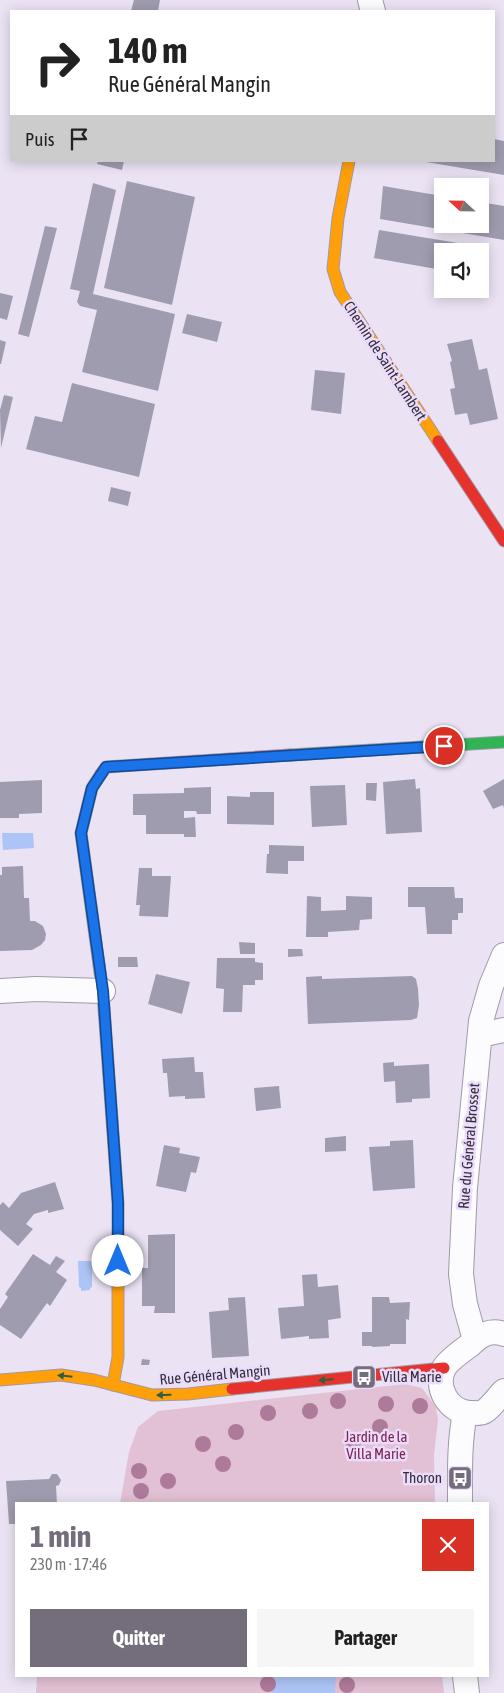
<!DOCTYPE html>
<html lang="fr">
<meta charset="utf-8">
<style>
body{margin:0;font-family:"Asap Condensed",sans-serif;background:#f6f6f6;color:#222;height:100vh;display:flex;flex-direction:column;font-size:19px;white-space:nowrap}
*{box-sizing:border-box;margin:0}
p{font-size:16px;color:#767676}
.icon{flex:none;width:28px;height:28px;fill:none;stroke:currentColor;stroke-width:2;stroke-linecap:round;stroke-linejoin:round}
.map{position:relative;flex:1;overflow:hidden}
.sheet{position:absolute;left:15px;top:1502px;width:474px;height:175px;display:flex;flex-direction:column;background:#fff;border-radius:0px;box-shadow:0 2px 12px #0003}
.sheet>*{flex:none}
.top-card{position:absolute;left:10px;top:10px;width:485px;height:152px;border-radius:0px;box-shadow:0 2px 12px #0003;background:#fff;color:#222;overflow:hidden}
.needle{width:32px;rotate:292deg}
.tools{position:absolute;left:434px;top:178px;display:grid;gap:10px}
.tools a{display:grid;place-items:center;width:55px;height:55px;border-radius:0px;background:#fff;box-shadow:0 2px 12px #0003;font-size:25px}
.pin{position:absolute;display:grid;place-items:center;width:42px;height:42px;color:#fff;margin:-21px;border:2px solid #fff;border-radius:50%;box-shadow:0 1px 5px #0007}
.me{position:absolute;width:55px;margin:-28px;rotate:0deg;stroke-linejoin:round;filter:drop-shadow(0 0 4px #0008)}
.turn{display:flex;align-items:center;gap:18px;height:105px;padding:0 15px;font-size:22px}
.turn .icon{width:65px;height:65px;stroke-width:2.5}
.turn b{display:block;font-size:35px;line-height:42px}
.then{display:flex;align-items:center;height:48px;padding:0 15px;background:#0003;gap:10px;font-size:19px}
.round{display:grid;place-items:center;flex:none;width:52px;height:52px;border-radius:0px;background:#f6f6f6}
.headline{display:flex;align-items:center;justify-content:space-between;height:85px;padding:0 15px}
h1{font-size:30px;font-weight:700;line-height:38px;color:#746d7b}
.primary-button{display:flex;gap:10px;margin-top:auto;padding:10px 15px}
.primary-button a{flex:1;height:58px;border-radius:0px;background:#746d7b;color:#fff;font-size:20px;font-weight:700;line-height:58px;text-align:center}
.primary-button a+a{background:#f6f6f6;color:#222}
.map>svg:first-child{display:block}
.park{fill:#e1c1d3}
.water{fill:#adc5f6}
.building{fill:#a09caf}
.lines{fill:none;stroke-linecap:round;stroke-linejoin:round}
.street-casing{stroke:#a09aa6;stroke-width:26}
.fast-casing{stroke:#a09aa6;stroke-width:13}
.slow-casing{stroke:#a09aa6;stroke-width:13}
.jam-casing{stroke:#a09aa6;stroke-width:13}
.street{stroke:#fcfbfd;stroke-width:24}
.fast{stroke:#30b455;stroke-width:11}
.slow{stroke:#ff9f0a;stroke-width:11}
.jam{stroke:#e5322d;stroke-width:11}
.tree{fill:#ae7a9a}
.oneway{fill:#335d43}
.route-casing{stroke:#114b97;stroke-width:12}
.route{stroke:#1a73e8;stroke-width:9}
.labels{text-anchor:middle;stroke-width:5;stroke-linejoin:round;paint-order:stroke}
.street-label{font-size:15px;fill:#342e3a;stroke:#ebdcfb}
.poi-label{font-size:15px;fill:#342e3a;stroke:#ebdcfb;text-anchor:start}
.park-label{font-size:15px;fill:#7d2550;stroke:#ebdcfb}
</style>
<div class="map">
<svg width="504" height="1693" viewBox="0 0 504 1693">
<rect width="100%" height="100%" fill="#ebe3f4"/>
<g class="park">
<path d="M405 1384 422 1388 436 1407 438 1420 434 1455 435 1504H120L129 1452 138 1427 158 1411Z"/>
<path d="M37 1676H442L444 1693H36Z"/>
</g>
<g class="water">
<path d="M2 833H33L34 848 3 850Z"/>
<path d="M78 1261H92V1287L90 1288V1290L81 1291V1288L79 1287Z"/>
<path d="M273 1676H336L335 1693H272Z"/>
</g>
<g class="building">
<path d="M134 0H160L158 11H131Z"/>
<path d="M494 139 504 141V175L426 162 494 161Z"/>
<path d="M98 161H124L122 170 97 164Z"/>
<path d="M127 181 195 197 172 305 104 288Z"/>
<path d="M93 183 116 190 93 294 175 314 158 391 82 372 97 310 80 306 77 302 80 291 70 289Z"/>
<path d="M383 186 442 196V224H480V202L504 206V240L380 219Z"/>
<path d="M45 226 57 228 29 337 18 334Z"/>
<path d="M379 230 488 248 485 277 480 276V251H442V270L374 258Z"/>
<path d="M0 293 13 296 7 320 0 318Z"/>
<path d="M187 314 222 322 217 342 182 333Z"/>
<path d="M472 339 479 370 487 368 498 419 470 425 467 413 455 415 450 389 455 388 450 362 452 361 447 344Z"/>
<path d="M0 340 6 342 1 364H0Z"/>
<path d="M315 370 345 373 341 414 311 410Z"/>
<path d="M72 383 155 404 139 477 26 449 35 416 62 422Z"/>
<path d="M4 395 13 397 1 448 0 410Z"/>
<path d="M111 487 131 492 128 506 108 501Z"/>
<path d="M415 779 416 789 420 788 422 832 386 834 383 782Z"/>
<path d="M504 779V808L503 805 493 809 483 791Z"/>
<path d="M42 780V813L19 814V818H0V782Z"/>
<path d="M366 783H377L376 801 366 800Z"/>
<path d="M345 785 347 825 312 827 310 786Z"/>
<path d="M211 787V814H197L196 811H184V818L195 817 196 837H184V834H146V815H133V794L184 793V788Z"/>
<path d="M250 792H274V825L227 824V796L250 797Z"/>
<path d="M269 845 304 846V861H288V874L266 873 267 854H269Z"/>
<path d="M23 866 24 898H29L30 921H35L43 926 46 934 45 940 41 945 32 950 0 951V875H2V867Z"/>
<path d="M139 868H152V876H171L168 917 139 916 140 905H136Z"/>
<path d="M408 887H454L455 898H463V913H458V920H452V934H427L425 907H408Z"/>
<path d="M307 896 321 897V911L346 910V896L372 897V919L360 920 359 930 328 932V937H306Z"/>
<path d="M239 942 255 943V954H240Z"/>
<path d="M288 949H302L303 956 288 957Z"/>
<path d="M118 957H137L138 967H118Z"/>
<path d="M217 958H255V962L263 963V980H255V985H243L242 1012H223L224 989 216 988Z"/>
<path d="M156 974 190 982 182 1014 148 1004Z"/>
<path d="M322 976V979L412 976 416 979 418 989 419 1005 417 1018 411 1020 308 1024 306 977Z"/>
<path d="M194 1057 195 1072H203L205 1098 185 1099V1096L169 1097 167 1073H163L162 1059Z"/>
<path d="M394 1062V1066L429 1064 430 1098 412 1099V1102L396 1103 395 1081 384 1082 383 1063Z"/>
<path d="M279 1086 281 1108 256 1111 254 1088Z"/>
<path d="M346 1136V1151L325 1152V1138Z"/>
<path d="M413 1140 415 1188 373 1191 369 1147 390 1146V1141Z"/>
<path d="M164 1145 180 1148 179 1153 200 1157 196 1173 191 1172 186 1192 156 1186Z"/>
<path d="M55 1182 64 1209 48 1213V1210L34 1214 26 1224 33 1229 18 1246 0 1230V1205L3 1202 9 1208 21 1193Z"/>
<path d="M175 1234V1313H154L155 1306H142V1268H148V1235Z"/>
<path d="M33 1254 50 1265 56 1256 65 1261 56 1272 67 1280 50 1306 47 1303 21 1339 0 1325V1309L8 1297 5 1294Z"/>
<path d="M317 1274 318 1287 338 1285 341 1318 328 1320 329 1338 309 1339V1336L281 1339 278 1308 304 1306 302 1275Z"/>
<path d="M245 1297 249 1356 212 1358 209 1312 229 1310 228 1298Z"/>
<path d="M372 1297H389L390 1303 410 1302 409 1320 406 1319V1344H390V1346L372 1347V1346H362V1332H372Z"/>
<path d="M142 1359 150 1360 149 1365H141Z"/>
<path d="M52 1474H57L61 1480 59 1485 56 1486 57 1504H16V1524H9L6 1481 49 1479Z"/>
</g>
<g class="lines">
<defs>
<g id="street">
<path d="M370 0 373 11"/>
<path d="M0 991 36 989 103 991"/>
<path d="M480 1035 504 1030"/>
<path d="M504 1334C490 1329 480 1335 470 1345 463 1350 448 1361 444 1368 434 1388 449 1412 470 1413 475 1413 481 1414 485 1411 492 1406 498 1397 504 1391"/>
<path d="M475 1340 465 1304 461 1274 465 1188 481 1021 491 986 504 955"/>
<path d="M460 1504C460 1473 459 1443 465 1413"/>
<path d="M465 1676 467 1693"/>
</g>
<g id="fast">
<path d="M290 755 504 742"/>
<path d="M101 774 92 788 81 833 103 994"/>
</g>
<g id="slow">
<path d="M349 161 338 218 333 269 340 292 438 441"/>
<path d="M103 994 118 1203V1357L113 1385"/>
<path d="M0 1380 61 1375 94 1380 152 1395 188 1394 232 1389"/>
</g>
<g id="jam">
<path d="M438 441 504 541"/>
<path d="M101 774 106 767 290 755"/>
<path d="M232 1389 444 1368"/>
</g>
</defs>
<use href="#street" class="street-casing"/>
<use href="#fast" class="fast-casing"/>
<use href="#slow" class="slow-casing"/>
<use href="#jam" class="jam-casing"/>
<use href="#street" class="street"/>
<use href="#fast" class="fast"/>
<use href="#slow" class="slow"/>
<use href="#jam" class="jam"/>
</g>
<g class="tree">
<circle cx="338" cy="1401" r="8"/>
<circle cx="386" cy="1404" r="8"/>
<circle cx="420" cy="1406" r="8"/>
<circle cx="310" cy="1411" r="8"/>
<circle cx="268" cy="1413" r="8"/>
<circle cx="380" cy="1427" r="8"/>
<circle cx="236" cy="1432" r="8"/>
<circle cx="353" cy="1442" r="8"/>
<circle cx="203" cy="1444" r="8"/>
<circle cx="223" cy="1464" r="8"/>
<circle cx="139" cy="1471" r="8"/>
<circle cx="168" cy="1481" r="8"/>
<circle cx="141" cy="1491" r="8"/>
<circle cx="268" cy="1684" r="8"/>
<circle cx="347" cy="1685" r="8"/>
</g>
<defs><path id="oneway-solid" d="M-6-.8H1V-3.2L6.5 0L1 3.2V.8H-6Z" transform="scale(1.25)"/></defs>
<g class="oneway">
<use href="#oneway-solid" transform="translate(65 1376) rotate(-174)"/>
<use href="#oneway-solid" transform="translate(326 1380) rotate(175)"/>
<use href="#oneway-solid" transform="translate(164 1395) rotate(178)"/>
</g>
<g class="lines">
<defs>
<path id="route" d="M118 1261V1203L103 991 81 833 92 788 106 767 444 746"/>
</defs>
<use href="#route" class="route-casing"/>
<use href="#route" class="route"/>
</g>
<defs>
<symbol id="bus-square" viewBox="-11 -11 22 22"><rect x="-9" y="-9" width="18" height="18" rx="4" fill="#746d7b" stroke="#ebdcfb"/><path d="M-5-6H5V4H4V6H2V4H-2V6H-4V4H-5ZM-3.5-4V0h7V-4ZM-3.5 1.2v1.5H-2V1.2ZM2 1.2v1.5H3.5V1.2Z" fill="#fff"/></symbol>
</defs>
<g fill-rule="evenodd">
<use href="#bus-square" x="350" y="1363" width="28" height="28"/>
<use href="#bus-square" x="446" y="1464" width="28" height="28"/>
</g>
<g class="labels">
<g class="street-label">
<text transform="translate(385 361) rotate(57)" y="5">Chemin de Saint-Lambert</text>
<text transform="translate(469 1146) rotate(-85)" y="5">Rue du Général Brosset</text>
<text transform="translate(215 1375) rotate(-5)" y="5">Rue Général Mangin</text>
</g>
<g class="poi-label">
<text x="382" y="1382">Villa Marie</text>
<text x="442" y="1483" text-anchor="end">Thoron</text>
</g>
<g class="park-label">
<text x="376" y="1442">Jardin de la<tspan x="376" dy="17">Villa Marie</tspan></text>
</g>
</g>
</svg>
<div class="tools">
<a><svg class="needle" viewBox="-14 -14 28 28"><path d="M0-13l5 13h-10z" fill="#e53935"/><path d="M0 13l5-13h-10z" fill="#767676"/></svg></a>
<a><svg class="icon" aria-label="sound" viewBox="0 0 24 24"><path d="M4 9h4l5-4v14l-5-4H4zM17 9q2 3 0 6"/></svg></a>
</div>
<div class="pin" style="left:444px;top:746px;background:#d93025"><svg class="icon" aria-label="arrive" viewBox="0 0 24 24"><path d="M6 21V4h12l-3 4 3 4H6"/></svg></div>
<svg class="me" style="left:118px;top:1261px" viewBox="-20 -20 40 40"><circle r="19" fill="#fff"/><path d="M0-13L10 11 0 6-10 11z" fill="#1a73e8"/></svg>
<div class="top-card">
<div class="turn"><svg class="icon" aria-label="right" viewBox="0 0 24 24"><path d="M7 20v-9h11M14 6l5 5-5 5"/></svg><div><b>140 m</b>Rue Général Mangin</div></div>
<div class="then">Puis<svg class="icon" aria-label="arrive" viewBox="0 0 24 24"><path d="M6 21V4h12l-3 4 3 4H6"/></svg></div>
</div>
<section class="sheet">
<div class="headline"><div><h1>1 min</h1><p>230 m · 17:46</p></div><a class="round" style="background:#d93025;color:#fff"><svg class="icon" aria-label="close" viewBox="0 0 24 24"><path d="M6 6l12 12M18 6L6 18"/></svg></a></div>
<div class="primary-button"><a>Quitter</a><a>Partager</a></div>
</section>
</div>
